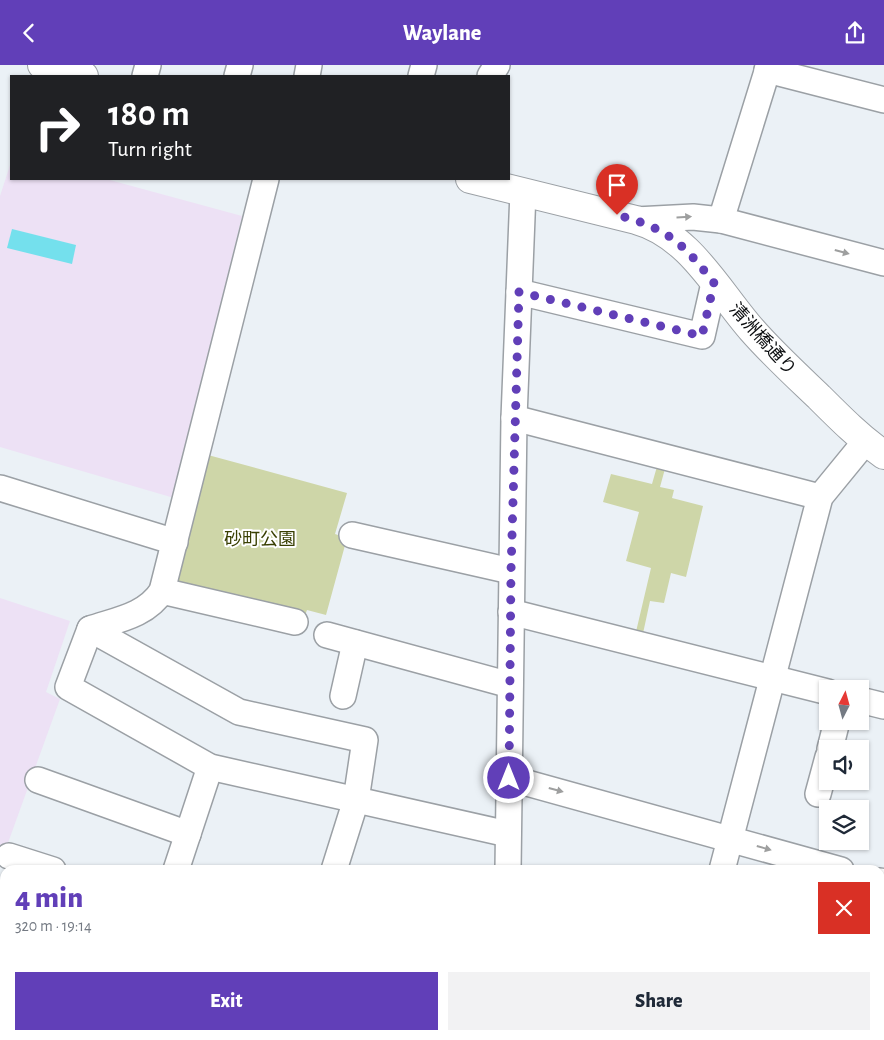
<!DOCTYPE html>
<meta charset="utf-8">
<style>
body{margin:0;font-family:"Alegreya Sans","Noto Sans JP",sans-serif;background:#f2f2f3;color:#1f2937;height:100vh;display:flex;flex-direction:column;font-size:19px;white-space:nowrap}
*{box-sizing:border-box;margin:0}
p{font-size:16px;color:#747a83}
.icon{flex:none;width:28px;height:28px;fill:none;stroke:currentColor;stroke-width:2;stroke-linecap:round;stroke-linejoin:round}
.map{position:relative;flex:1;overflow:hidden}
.details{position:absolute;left:0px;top:800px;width:885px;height:175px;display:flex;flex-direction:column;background:#fff;border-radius:15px 15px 0 0;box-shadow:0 1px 4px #0004}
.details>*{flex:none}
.hud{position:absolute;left:10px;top:10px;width:500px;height:105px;border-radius:0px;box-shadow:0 1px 4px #0004;background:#202124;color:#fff;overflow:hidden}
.needle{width:32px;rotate:6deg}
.fabs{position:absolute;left:819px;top:615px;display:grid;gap:10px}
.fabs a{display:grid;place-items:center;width:50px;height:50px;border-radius:0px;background:#fff;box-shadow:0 1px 4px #0004;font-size:25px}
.pin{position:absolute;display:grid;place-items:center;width:42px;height:42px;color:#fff;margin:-51px -21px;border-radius:50% 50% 50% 0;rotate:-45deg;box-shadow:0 0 5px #0007}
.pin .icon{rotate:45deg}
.me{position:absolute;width:55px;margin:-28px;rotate:0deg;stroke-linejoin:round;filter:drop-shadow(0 0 4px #0008)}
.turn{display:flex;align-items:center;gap:18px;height:105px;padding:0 15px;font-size:22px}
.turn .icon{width:65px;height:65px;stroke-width:2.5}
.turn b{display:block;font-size:35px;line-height:42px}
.round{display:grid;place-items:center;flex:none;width:52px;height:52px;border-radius:0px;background:#f2f2f3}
.summary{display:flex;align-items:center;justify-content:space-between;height:85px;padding:0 15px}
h1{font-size:30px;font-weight:800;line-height:38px;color:#613fb8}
.cta{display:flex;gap:10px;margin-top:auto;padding:10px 15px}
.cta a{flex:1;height:58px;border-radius:0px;background:#613fb8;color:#fff;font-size:20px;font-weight:800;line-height:58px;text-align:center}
.cta a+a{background:#f2f2f3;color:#1f2937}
header{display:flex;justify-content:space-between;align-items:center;height:65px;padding:0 15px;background:#613fb8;color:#fff;font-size:22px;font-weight:800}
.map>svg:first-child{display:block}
.education{fill:#ede1f5}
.green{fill:#ced6a8}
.water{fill:#74e0ed}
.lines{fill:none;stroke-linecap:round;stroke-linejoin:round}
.minor-casing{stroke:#9ba0a5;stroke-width:28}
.major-casing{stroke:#9ba0a5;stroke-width:30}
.minor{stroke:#fff;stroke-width:25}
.major{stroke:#fff;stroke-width:28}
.oneway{fill:#9e9f9f}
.route{stroke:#613fb8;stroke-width:9;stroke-dasharray:0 16.2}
.labels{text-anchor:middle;stroke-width:4;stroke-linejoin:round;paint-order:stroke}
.street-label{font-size:18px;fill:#0c0e10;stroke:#fff}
.park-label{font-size:18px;fill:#393f02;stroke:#fff}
</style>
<header><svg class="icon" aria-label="back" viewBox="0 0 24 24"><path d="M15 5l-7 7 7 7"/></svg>Waylane<svg class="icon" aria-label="share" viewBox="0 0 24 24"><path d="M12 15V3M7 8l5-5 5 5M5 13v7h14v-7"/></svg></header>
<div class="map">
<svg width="884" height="975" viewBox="0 0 884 975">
<rect width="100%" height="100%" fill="#ebf1f6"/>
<g class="education">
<path d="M11 97V114H106L242 151 174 433 0 382V131Z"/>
<path d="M0 533 70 556 46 627 60 634 0 800Z"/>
</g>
<g class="green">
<path d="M208 390 347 428 335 469 347 473 326 550 307 545 304 553 174 522Z"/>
<path d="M658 398 666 400 660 422 674 425 672 433 703 441 686 512 671 508 664 538 650 536 642 573 635 571 651 503 626 496 639 447 603 437 611 409 652 419Z"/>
</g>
<path class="water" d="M12 164 76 180 72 199 7 183Z"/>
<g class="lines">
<defs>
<g id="minor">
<path d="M767 5 884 35"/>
<path d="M145 11 148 0"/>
<path d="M237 11 240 0"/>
<path d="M307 11 309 0"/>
<path d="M421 11 424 0"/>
<path d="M490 11 497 0"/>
<path d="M266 114 162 526C146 551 116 555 90 564L68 622 210 702 508 769"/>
<path d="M636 155 693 152 721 155 884 198"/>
<path d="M721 155 769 0"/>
<path d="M519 227 702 271 714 218"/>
<path d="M514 353 820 432"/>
<path d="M0 423 175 477"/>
<path d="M352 470 511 506"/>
<path d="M162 526 295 557"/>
<path d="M511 547 828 627"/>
<path d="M90 564 239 647 365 675 356 735 334 805"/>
<path d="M327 570 510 620"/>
<path d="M343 631 355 578"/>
<path d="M860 635 884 641"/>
<path d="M830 684 837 656"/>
<path d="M509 713 841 805"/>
<path d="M38 715 188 769"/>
<path d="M818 729 828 692"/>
<path d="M9 791 53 805"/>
<path d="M176 805 210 702"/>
<path d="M508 805 514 353 523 127"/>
<path d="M722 805 820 432 865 377"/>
<path d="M880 816 884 817"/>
<path d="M0 858 5 860"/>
<path d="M153 970 177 975"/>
<path d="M419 970 436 975"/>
<path d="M135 975 136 970"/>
<path d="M507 975V970"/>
</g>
<g id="major">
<path d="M42 0 84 11"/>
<path d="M470 114 636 155C690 170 717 225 752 265 773 289 796 310 819 332 840 353 860 373 884 390"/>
</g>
</defs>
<use href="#minor" class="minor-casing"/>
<use href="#major" class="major-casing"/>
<use href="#minor" class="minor"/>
<use href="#major" class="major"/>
</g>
<defs><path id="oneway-solid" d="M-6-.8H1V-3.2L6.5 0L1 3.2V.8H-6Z" transform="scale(1.25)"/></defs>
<g class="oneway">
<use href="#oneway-solid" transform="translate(684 152) rotate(-3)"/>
<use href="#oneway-solid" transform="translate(842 187) rotate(15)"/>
<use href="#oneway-solid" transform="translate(556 725) rotate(15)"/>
<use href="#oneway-solid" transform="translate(764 783) rotate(16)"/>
</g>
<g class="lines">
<path class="route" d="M509 713 511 506 519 227 702 271 714 218C683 178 667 163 617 150"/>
</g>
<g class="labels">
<g class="street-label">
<text transform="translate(763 274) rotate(48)" y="6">清洲橋通り</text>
</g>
<g class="park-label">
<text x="260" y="480">砂町公園</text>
</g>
</g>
</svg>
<div class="fabs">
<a><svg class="needle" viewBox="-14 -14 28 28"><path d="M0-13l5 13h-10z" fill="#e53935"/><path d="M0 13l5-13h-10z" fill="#747a83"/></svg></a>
<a><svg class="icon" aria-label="sound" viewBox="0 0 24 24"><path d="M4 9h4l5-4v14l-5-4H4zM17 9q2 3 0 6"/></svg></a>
<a><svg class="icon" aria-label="layers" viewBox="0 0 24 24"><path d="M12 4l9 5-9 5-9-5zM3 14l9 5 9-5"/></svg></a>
</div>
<div class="pin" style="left:617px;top:150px;background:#d93025"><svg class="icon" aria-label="arrive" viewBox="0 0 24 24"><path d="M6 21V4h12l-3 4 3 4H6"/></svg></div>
<svg class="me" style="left:509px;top:713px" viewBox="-20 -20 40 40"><circle r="17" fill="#613fb8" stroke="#fff" stroke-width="3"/><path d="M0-11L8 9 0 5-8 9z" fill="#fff"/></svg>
<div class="hud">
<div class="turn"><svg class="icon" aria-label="right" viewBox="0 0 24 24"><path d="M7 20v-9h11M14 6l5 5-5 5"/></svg><div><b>180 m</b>Turn right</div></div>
</div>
<section class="details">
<div class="summary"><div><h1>4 min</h1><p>320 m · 19:14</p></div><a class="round" style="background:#d93025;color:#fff"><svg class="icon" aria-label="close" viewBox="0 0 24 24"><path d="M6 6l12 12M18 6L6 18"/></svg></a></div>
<div class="cta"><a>Exit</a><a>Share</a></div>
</section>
</div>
